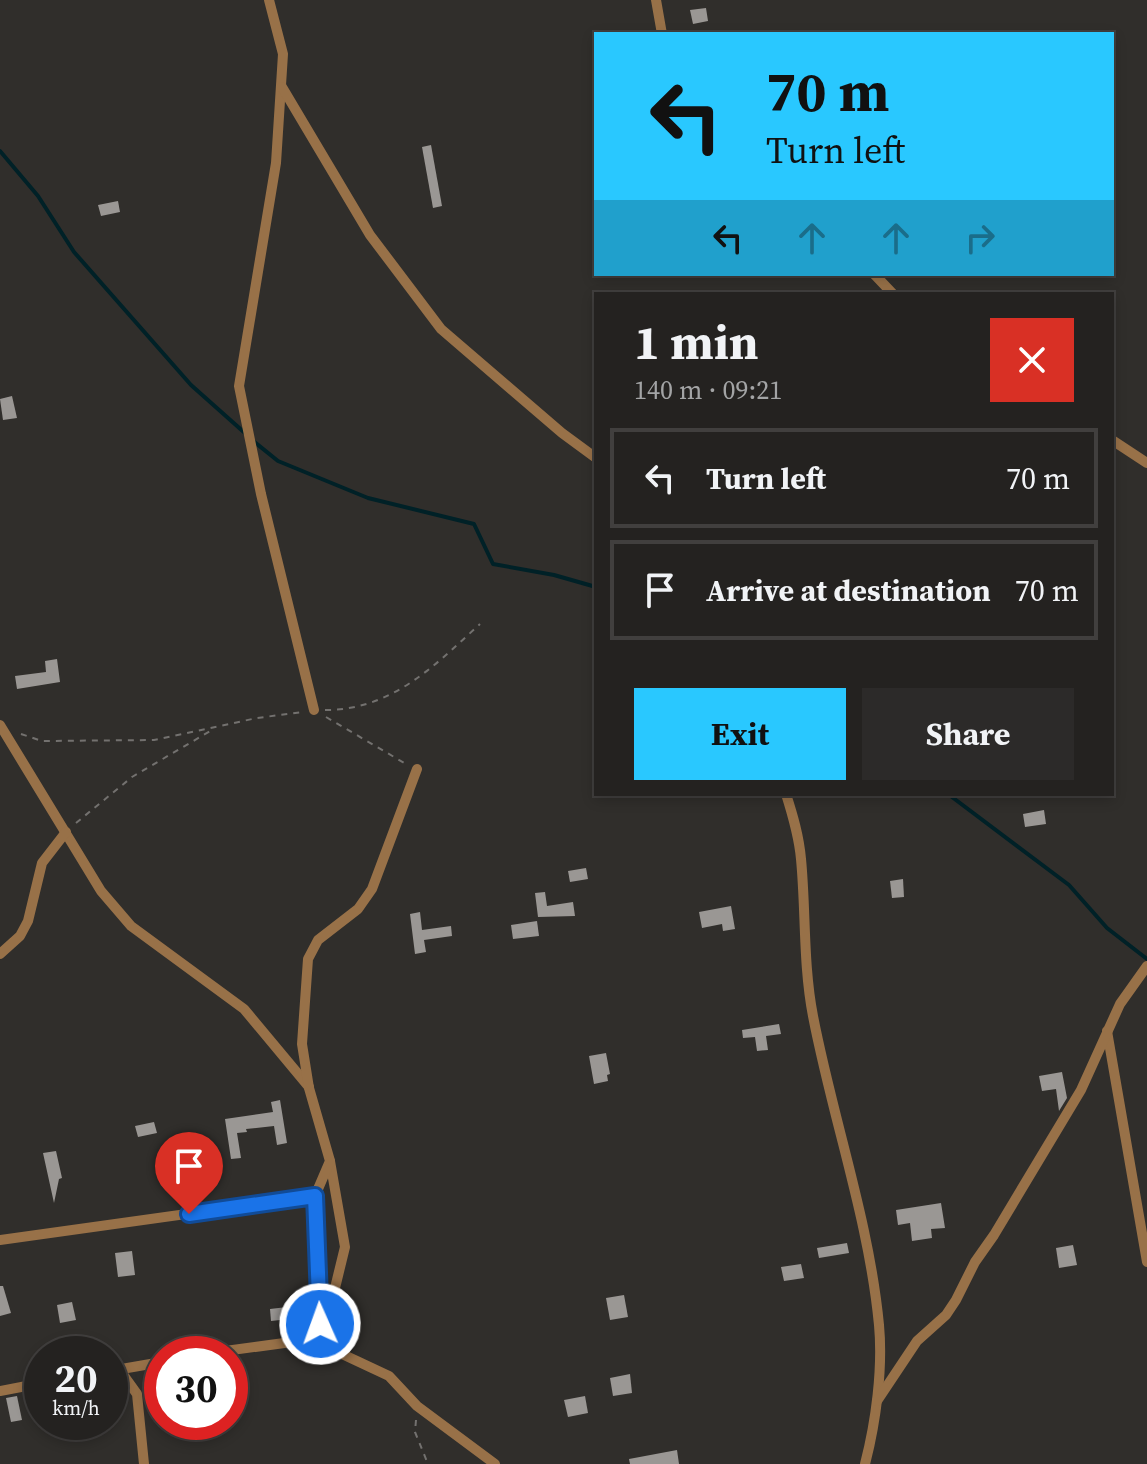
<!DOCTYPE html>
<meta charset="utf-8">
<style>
body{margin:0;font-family:"Source Serif 4",serif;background:#2c2a29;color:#f1f3f6;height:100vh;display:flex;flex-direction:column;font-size:30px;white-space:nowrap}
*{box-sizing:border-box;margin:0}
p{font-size:26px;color:#a3a4a5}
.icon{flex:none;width:44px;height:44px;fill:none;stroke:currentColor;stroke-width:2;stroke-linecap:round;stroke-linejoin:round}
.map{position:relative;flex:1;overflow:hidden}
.details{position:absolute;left:594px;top:292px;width:520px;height:504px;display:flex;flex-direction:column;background:#242220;border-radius:0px;box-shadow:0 4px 12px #0003,0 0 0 2px #413f3e}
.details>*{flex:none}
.hud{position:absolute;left:594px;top:32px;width:520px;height:244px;border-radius:0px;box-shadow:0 4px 12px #0003,0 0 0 2px #413f3e;background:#29c8ff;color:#111;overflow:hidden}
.speed{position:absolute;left:24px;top:1336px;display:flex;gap:16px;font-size:40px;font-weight:700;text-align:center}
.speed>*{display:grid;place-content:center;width:104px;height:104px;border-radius:50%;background:#242220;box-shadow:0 4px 12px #0003,0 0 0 2px #413f3e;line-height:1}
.speed small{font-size:20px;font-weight:400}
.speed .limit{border:12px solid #d22;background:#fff;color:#111}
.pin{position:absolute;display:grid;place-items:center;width:68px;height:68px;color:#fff;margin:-82px -34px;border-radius:50% 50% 50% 0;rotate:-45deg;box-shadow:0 0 8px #0007}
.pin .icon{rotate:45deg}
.me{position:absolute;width:88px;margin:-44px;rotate:358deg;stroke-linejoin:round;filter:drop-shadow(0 0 6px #0008)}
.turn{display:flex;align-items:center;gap:28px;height:168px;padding:0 40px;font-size:36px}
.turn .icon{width:104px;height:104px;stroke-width:2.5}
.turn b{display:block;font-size:56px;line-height:68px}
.lanes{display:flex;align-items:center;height:76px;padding:0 40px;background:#0003;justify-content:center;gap:40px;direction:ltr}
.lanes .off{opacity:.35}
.round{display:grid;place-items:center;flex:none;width:84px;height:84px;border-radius:0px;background:#2c2a29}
.head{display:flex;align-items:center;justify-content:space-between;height:136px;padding:0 40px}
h1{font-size:48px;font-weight:700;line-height:60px}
.cta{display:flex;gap:16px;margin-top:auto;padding:16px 40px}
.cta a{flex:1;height:92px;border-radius:0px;background:#29c8ff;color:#111;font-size:32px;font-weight:700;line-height:92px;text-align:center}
.cta a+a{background:#2c2a29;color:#f1f3f6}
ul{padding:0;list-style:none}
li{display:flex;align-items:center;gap:24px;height:100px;margin:0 16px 12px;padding:0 24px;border:4px solid #413f3e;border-radius:0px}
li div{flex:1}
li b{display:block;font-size:30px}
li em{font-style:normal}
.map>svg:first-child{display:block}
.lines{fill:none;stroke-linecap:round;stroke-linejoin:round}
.stream{stroke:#002127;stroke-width:4}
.building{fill:#9a9794}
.path{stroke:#73716f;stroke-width:2;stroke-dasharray:6 6;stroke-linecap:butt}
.minor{stroke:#987148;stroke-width:10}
.route-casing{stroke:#114b97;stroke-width:20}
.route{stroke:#1a73e8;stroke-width:14}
</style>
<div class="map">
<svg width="1147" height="1464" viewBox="0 0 1147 1464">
<rect width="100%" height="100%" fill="#302e2b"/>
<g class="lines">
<g class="stream">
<path d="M0 151 38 196 74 252 191 385 246 434"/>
<path d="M252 440 278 461 368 498 474 524 493 564 554 575 596 587"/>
<path d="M948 794 1069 885 1107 928 1147 959"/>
</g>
</g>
<g class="building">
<path d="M706 8 708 21 693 24 690 10Z"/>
<path d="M431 145 442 206 433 208 422 147Z"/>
<path d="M118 201 120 212 101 216 98 205Z"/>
<path d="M12 396 17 418 3 420 0 399Z"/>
<path d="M57 659 60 682 17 689 15 676 46 672 45 661Z"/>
<path d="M1044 810 1046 824 1025 827 1023 814Z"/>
<path d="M586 868 588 879 570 882 568 871Z"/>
<path d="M903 879 904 897 892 898 890 881Z"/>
<path d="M545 892 547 906 573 902 575 916 538 917 535 893Z"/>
<path d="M731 906 735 929 723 931 722 924 702 928 699 912Z"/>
<path d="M420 912 422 930 451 926 452 936 424 940 426 952 415 954 410 914Z"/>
<path d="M537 921 539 936 513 939 511 925Z"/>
<path d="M779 1024 781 1034 766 1036 768 1050 757 1051 755 1037 743 1038 742 1030Z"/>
<path d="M606 1053 610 1074 607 1075 608 1081 594 1084 589 1056Z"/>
<path d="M1062 1072 1067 1098 1059 1111 1056 1089 1042 1091 1039 1076Z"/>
<path d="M280 1100 287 1143 277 1145 274 1126 246 1129 247 1132 237 1133 241 1158 231 1159 225 1119 273 1112 271 1102Z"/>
<path d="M154 1122 157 1133 138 1137 135 1126Z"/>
<path d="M56 1151 62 1178 59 1179 54 1203 43 1153Z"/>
<path d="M941 1203 945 1228 931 1229 932 1238 912 1241 910 1223 898 1225 896 1210Z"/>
<path d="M847 1243 849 1253 819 1258 817 1248Z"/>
<path d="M1073 1245 1077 1265 1059 1268 1056 1248Z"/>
<path d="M132 1251 135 1275 118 1277 115 1253Z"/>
<path d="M801 1264 804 1278 784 1281 781 1267Z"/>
<path d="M0 1286H3L11 1313 0 1316Z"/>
<path d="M624 1295 628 1317 610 1320 606 1298Z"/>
<path d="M72 1302 76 1320 60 1323 57 1305Z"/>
<path d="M287 1307 289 1319 271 1321 270 1309Z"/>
<path d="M630 1374 632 1393 613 1396 610 1378Z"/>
<path d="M17 1396 22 1420 11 1422 6 1398Z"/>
<path d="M585 1396 588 1413 568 1417 564 1400Z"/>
<path d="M677 1450 679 1464H630L629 1459Z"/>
</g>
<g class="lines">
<g class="path">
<path d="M325 710C392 710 434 666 480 624"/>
<path d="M326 717 406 764"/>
<path d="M21 734 42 741 154 740 257 718 303 712"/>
<path d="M76 823 132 777 212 730"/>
<path d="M416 1420 415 1432 428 1464"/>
</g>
<g class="minor">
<path d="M269 0 283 54 276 163 239 386 261 494 314 710"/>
<path d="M656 0 662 34"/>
<path d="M282 87 370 235 441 329 562 433 596 458"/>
<path d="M874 274 893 294"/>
<path d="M1112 440 1147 463"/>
<path d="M0 725 101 891 131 926 244 1009 309 1087"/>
<path d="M786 794C793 816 799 836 801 859 806 911 803 964 813 1016 833 1120 869 1220 879 1325 883 1368 876 1422 865 1464"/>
<path d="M0 954 20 936 28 921 42 863 66 832"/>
<path d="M1107 1031 1147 1262"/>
<path d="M0 1240 315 1196"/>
<path d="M321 1310 335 1288 345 1247 330 1161"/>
<path d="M322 1316 342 1354 389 1376 417 1406 495 1464"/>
<path d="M203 1354 299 1341 312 1334 320 1324 315 1196 330 1161 309 1088 302 1044 308 959 318 940 358 909 372 889 417 769"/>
<path d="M119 1369 137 1394 144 1464"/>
<path d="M110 1371 162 1362"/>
<path d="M0 1391 42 1383"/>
<path d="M877 1401 917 1341 946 1315 956 1300 975 1262 994 1235 1081 1090 1120 1004 1147 966"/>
</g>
</g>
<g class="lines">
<defs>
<path id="route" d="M189 1214 315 1196 320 1324"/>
</defs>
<use href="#route" class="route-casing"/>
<use href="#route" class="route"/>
</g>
</svg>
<div class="speed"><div>20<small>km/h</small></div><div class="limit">30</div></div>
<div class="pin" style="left:189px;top:1214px;background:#d93025"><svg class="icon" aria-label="arrive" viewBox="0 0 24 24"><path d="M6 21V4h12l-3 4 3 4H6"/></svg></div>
<svg class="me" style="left:320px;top:1324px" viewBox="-20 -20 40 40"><circle r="17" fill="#1a73e8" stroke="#fff" stroke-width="3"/><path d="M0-11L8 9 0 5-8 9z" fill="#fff"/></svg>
<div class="hud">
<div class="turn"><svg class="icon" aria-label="left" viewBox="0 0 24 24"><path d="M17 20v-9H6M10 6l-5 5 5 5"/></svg><div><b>70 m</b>Turn left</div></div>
<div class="lanes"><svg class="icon" aria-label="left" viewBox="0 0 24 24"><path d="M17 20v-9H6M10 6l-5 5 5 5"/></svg><svg class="icon off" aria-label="ahead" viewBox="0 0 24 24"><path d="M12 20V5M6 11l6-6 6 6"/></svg><svg class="icon off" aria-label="ahead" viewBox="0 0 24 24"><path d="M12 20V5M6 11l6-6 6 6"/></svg><svg class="icon off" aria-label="right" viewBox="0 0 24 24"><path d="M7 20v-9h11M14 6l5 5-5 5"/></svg></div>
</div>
<section class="details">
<div class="head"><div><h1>1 min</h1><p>140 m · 09:21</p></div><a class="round" style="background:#d93025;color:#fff"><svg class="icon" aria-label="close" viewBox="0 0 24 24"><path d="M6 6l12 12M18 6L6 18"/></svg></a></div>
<ul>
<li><svg class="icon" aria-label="left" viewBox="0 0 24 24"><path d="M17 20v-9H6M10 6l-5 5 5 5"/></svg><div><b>Turn left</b></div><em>70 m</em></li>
<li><svg class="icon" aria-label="arrive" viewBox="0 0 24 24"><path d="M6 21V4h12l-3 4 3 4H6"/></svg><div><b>Arrive at destination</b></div><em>70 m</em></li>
</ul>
<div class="cta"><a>Exit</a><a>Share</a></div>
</section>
</div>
